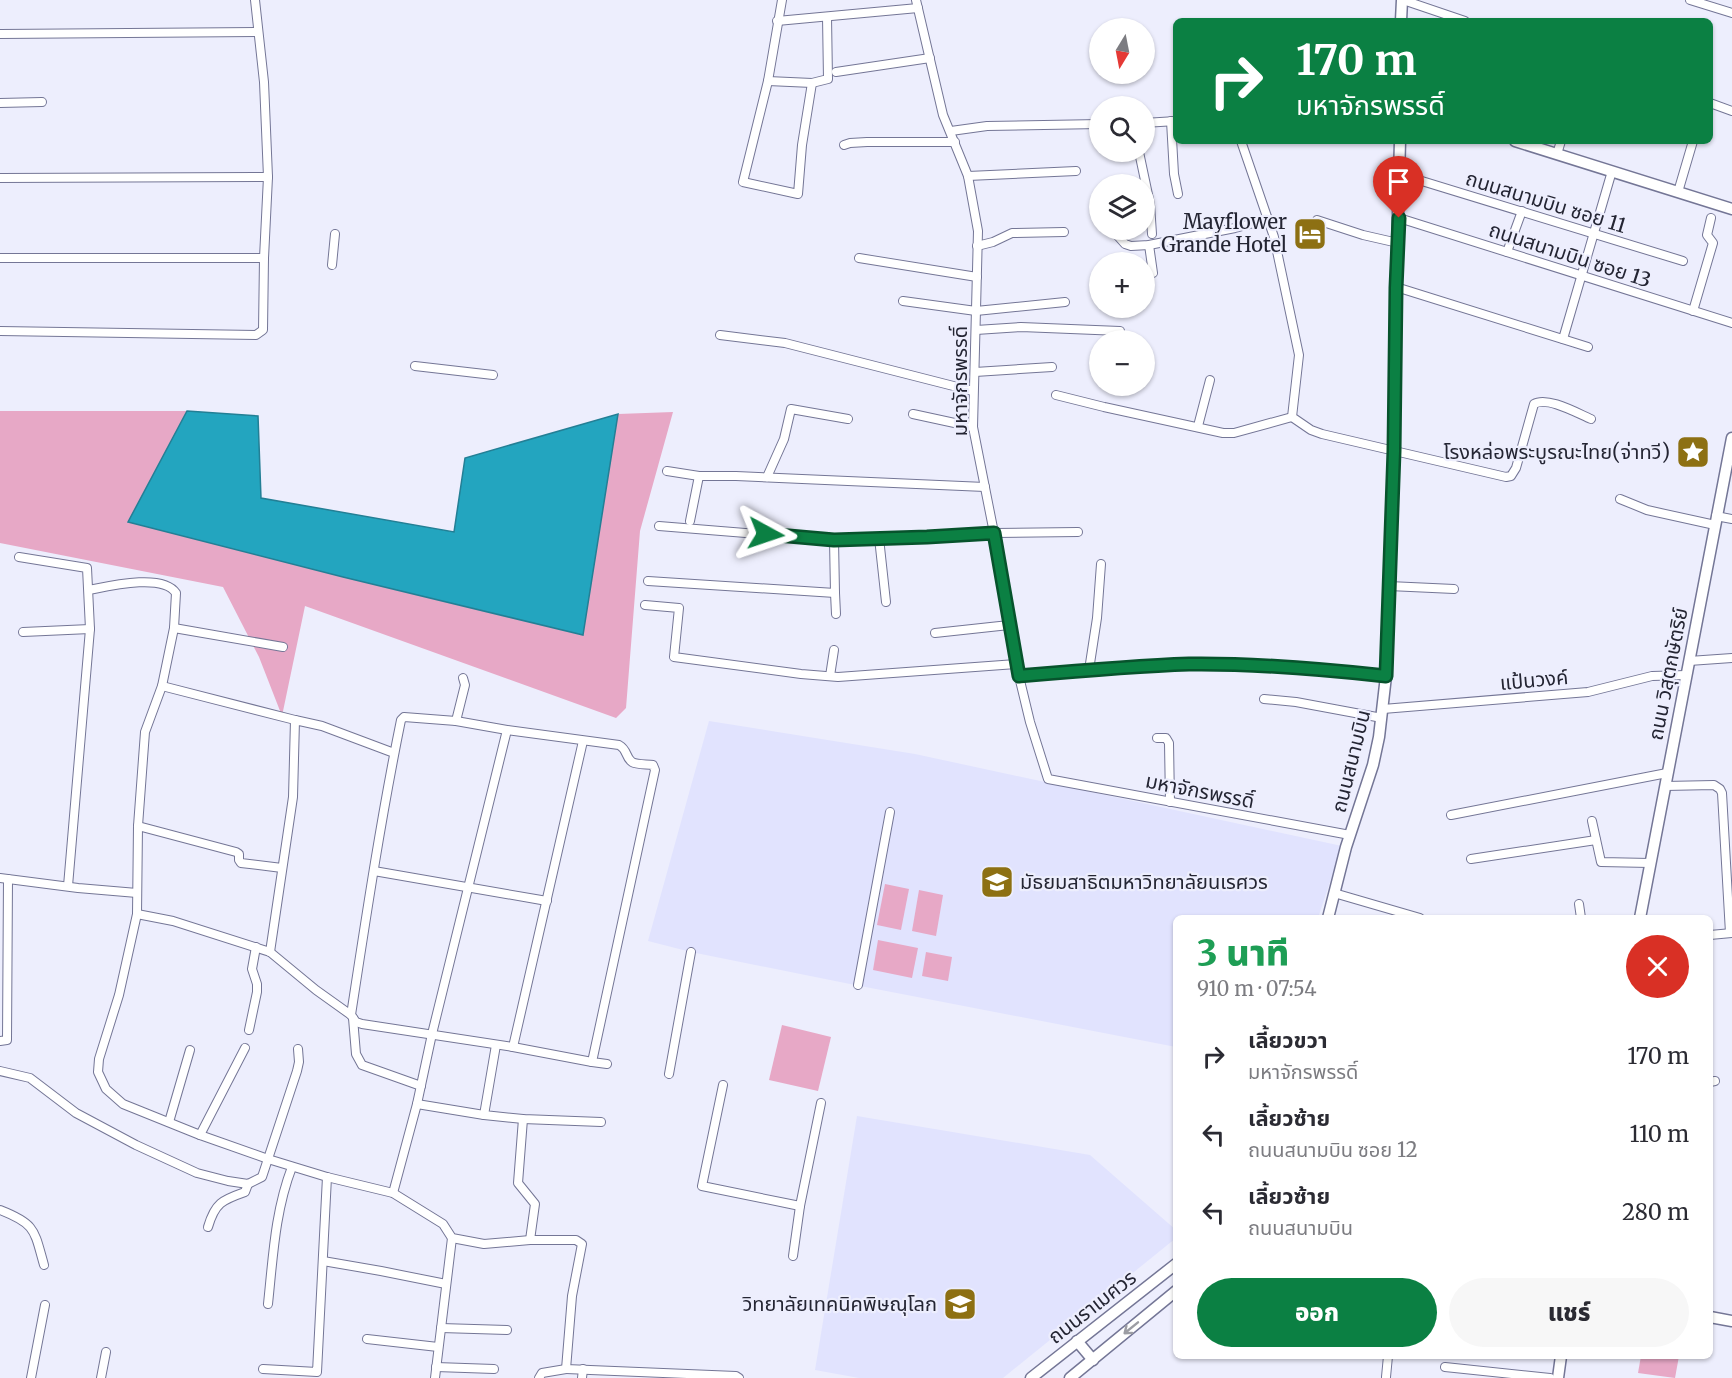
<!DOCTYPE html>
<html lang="th">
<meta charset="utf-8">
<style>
body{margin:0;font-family:Merriweather,"Noto Sans Thai",serif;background:#f7f7f7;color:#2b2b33;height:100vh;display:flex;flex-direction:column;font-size:22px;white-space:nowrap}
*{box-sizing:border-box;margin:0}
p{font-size:20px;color:#7c7c81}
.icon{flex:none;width:33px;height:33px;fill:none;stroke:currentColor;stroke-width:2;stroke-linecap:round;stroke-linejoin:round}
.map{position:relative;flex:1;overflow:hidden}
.panel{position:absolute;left:1173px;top:915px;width:540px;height:444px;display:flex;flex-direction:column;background:#fff;border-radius:9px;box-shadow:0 2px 4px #0004}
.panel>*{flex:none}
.top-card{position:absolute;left:1173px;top:18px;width:540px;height:126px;border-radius:9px;box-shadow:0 2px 4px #0004;background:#0b8043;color:#fff;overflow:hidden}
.needle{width:39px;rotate:190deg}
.tools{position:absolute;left:1089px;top:18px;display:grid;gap:12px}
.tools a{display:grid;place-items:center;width:66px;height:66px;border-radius:50%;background:#fff;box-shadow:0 2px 4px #0004;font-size:30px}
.pin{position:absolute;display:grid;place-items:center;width:51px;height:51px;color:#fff;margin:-62px -26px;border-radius:50% 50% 50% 0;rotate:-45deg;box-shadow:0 0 6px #0007}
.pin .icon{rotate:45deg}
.me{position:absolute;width:66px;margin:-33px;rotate:95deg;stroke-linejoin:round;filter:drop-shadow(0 0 4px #0008)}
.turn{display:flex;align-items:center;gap:21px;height:126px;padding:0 24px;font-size:27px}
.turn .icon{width:78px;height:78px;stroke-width:2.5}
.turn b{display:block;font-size:42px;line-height:51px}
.round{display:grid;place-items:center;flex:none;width:63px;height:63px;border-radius:32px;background:#f7f7f7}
.head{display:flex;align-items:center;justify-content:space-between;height:102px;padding:0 24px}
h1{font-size:36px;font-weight:800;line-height:45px;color:#1e9e55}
.action{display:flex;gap:12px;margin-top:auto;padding:12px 24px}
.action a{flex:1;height:69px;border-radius:36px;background:#0b8043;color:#fff;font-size:24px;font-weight:800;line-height:69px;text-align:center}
.action a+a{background:#f7f7f7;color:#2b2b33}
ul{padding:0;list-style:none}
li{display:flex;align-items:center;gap:18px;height:78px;padding:0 24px}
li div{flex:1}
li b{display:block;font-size:22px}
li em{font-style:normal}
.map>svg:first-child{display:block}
.built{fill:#e1e3fe}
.green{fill:#e7a8c6}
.water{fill:#23a5bf;stroke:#237f95;stroke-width:1.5}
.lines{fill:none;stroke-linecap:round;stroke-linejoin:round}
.minor-casing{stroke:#747696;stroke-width:10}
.tertiary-casing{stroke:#747696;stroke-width:13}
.secondary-casing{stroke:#747696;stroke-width:13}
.minor{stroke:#fff;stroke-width:8}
.tertiary{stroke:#fff;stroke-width:10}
.secondary{stroke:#fff;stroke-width:10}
.oneway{stroke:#9c9da3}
.route-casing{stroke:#07532c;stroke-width:15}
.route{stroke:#0b8043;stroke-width:10}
.labels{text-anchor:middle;stroke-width:4.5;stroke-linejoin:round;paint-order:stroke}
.street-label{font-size:20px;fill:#242533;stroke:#edeefd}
.poi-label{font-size:20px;fill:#242533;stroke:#edeefd;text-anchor:end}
</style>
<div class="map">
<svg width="1732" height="1378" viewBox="0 0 1732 1378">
<rect width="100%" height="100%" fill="#edeefd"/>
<g class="built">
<path d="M709 721 915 754 1342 846 1318 918H1176V1047L850 984 691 952 648 941Z"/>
<path d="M857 1116 1090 1155 1176 1230V1238L1003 1378H859L815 1370Z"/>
</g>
<g class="green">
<path d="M0 411H187L129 522 343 577 582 635 618 414 673 412 640 531 626 708 616 718 305 606 282 716 259 657 223 587 0 543Z"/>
<path d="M885 884 909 889 901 930 877 925Z"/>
<path d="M919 890 943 895 936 936 912 931Z"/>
<path d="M878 940 918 948 912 978 873 970Z"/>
<path d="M926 952 952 957 948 981 922 976Z"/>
<path d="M782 1025 831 1037 818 1091 769 1080Z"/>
<path d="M1641 1356H1679L1675 1378 1638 1373Z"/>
</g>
<path class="water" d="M187 411 258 416 261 498 454 532 465 458 618 414 583 635 343 577 128 522Z"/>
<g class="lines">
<defs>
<g id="minor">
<path d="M782 0 768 81 743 182 798 194 802 145 812 83"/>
<path d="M916 0 943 115 968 176 978 231 973 427 994 533 1016 664 1030 722 1048 779 1350 835"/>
<path d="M1403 0 1465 21"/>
<path d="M1690 0 1732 13"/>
<path d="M777 21 918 8"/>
<path d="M0 34 258 32"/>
<path d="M836 72 930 58"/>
<path d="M768 81 812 83 828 79 827 17"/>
<path d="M0 103 42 102"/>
<path d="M1710 103 1732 111"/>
<path d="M1171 121 1174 174 1178 194"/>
<path d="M1144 123 1176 121"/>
<path d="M951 131 987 126 1100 124"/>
<path d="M1241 141 1274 237 1299 355 1292 417 1311 430 1322 434 1506 477 1511 476 1516 468 1534 404C1547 396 1577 413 1591 419"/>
<path d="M844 145 850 143 867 142H955"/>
<path d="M1139 152 1150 204 1152 234"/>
<path d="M1557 154 1561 141"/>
<path d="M1399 174 1683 261"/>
<path d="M968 176 1076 171"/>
<path d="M0 178 268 177"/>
<path d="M1678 192 1693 141"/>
<path d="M1399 218 1732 323"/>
<path d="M1317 220 1363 235 1398 243"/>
<path d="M1117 235 1125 244 1131 246 1149 245 1235 228 1269 219"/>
<path d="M1149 245 1153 273"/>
<path d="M977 246 993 242 1012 233 1064 232"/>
<path d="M1507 252 1522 211"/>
<path d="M0 258H264"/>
<path d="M859 258 977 277"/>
<path d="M332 265 335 234"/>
<path d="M1396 287 1588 347"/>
<path d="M903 301 976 311 1065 302"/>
<path d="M1693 311 1713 243 1707 235 1711 218"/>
<path d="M976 330 1021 327 1120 331"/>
<path d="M0 331 256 335 263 330 264 258 268 177 264 82 255 0"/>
<path d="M720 335 785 343 973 391"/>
<path d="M1563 339 1612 171"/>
<path d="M415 366 493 375"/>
<path d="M975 372 1052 367"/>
<path d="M1056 395 1104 407 1223 433H1234L1292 417"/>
<path d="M913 414 973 427"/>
<path d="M1198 426 1210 380"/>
<path d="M667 471 699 476H736L985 487"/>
<path d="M767 477 784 439 791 409 848 419"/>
<path d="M1620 499 1647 510 1715 525"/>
<path d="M1716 516 1732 519"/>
<path d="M690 521 699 476"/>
<path d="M659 526 834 540 994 533 1078 532"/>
<path d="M879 538 886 602"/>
<path d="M19 557 87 568 90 629 68 886"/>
<path d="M648 581 835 593 834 540"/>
<path d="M1389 586 1454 589"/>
<path d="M89 590C109 586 163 573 176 593L174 628 162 686 145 732 138 826 137 914 119 995 99 1059 98 1072 106 1089 123 1104 200 1135 268 1159 327 1177 393 1193 443 1224 452 1238 484 1244 530 1240H576L582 1244 572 1296 566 1369 736 1376 739 1378"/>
<path d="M835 593 836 614"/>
<path d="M645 605 679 608 674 657 801 674 838 677 1016 664"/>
<path d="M174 628 283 647"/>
<path d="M23 632 90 629"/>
<path d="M935 633 1009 625"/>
<path d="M1689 661 1732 658"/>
<path d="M1089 670 1097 618 1101 564"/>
<path d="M830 676 834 650"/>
<path d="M1019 676C1101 669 1184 661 1267 665 1307 667 1347 672 1386 676"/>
<path d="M162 686 295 720"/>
<path d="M1264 699 1296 702 1382 718"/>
<path d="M1383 709 1588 692 1652 676 1686 675"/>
<path d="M456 721 465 685 463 678"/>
<path d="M1157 738H1166L1169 743 1170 802"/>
<path d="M1665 786 1714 785 1720 789 1722 793 1730 933"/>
<path d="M1451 815 1667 773"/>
<path d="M1592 821 1601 862 1650 863"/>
<path d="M138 826 236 852 239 854V860L241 863 282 868"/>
<path d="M1471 859 1596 840"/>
<path d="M374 871 547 901"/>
<path d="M0 878 78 888 137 893"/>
<path d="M1334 893 1420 918"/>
<path d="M1579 904 1581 918"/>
<path d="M137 914 173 921 270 952 316 990 351 1015 356 1022 362 1024 513 1047 592 1062"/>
<path d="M1710 935 1732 933"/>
<path d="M270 952 293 797 295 720 322 726 394 753"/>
<path d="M858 985 890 812"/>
<path d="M351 1015C366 917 381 818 401 720L404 717 456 721 507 730 619 745C628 750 625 757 632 762 637 765 647 764 653 765L655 770 592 1062 607 1064"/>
<path d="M353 1018 356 1054 362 1065 421 1086"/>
<path d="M249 1030 257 992V984L252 969 256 947"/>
<path d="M0 1041 7 1040 8 879"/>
<path d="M496 1045 484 1115 523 1119 601 1122"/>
<path d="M513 1047 583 741"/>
<path d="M0 1071 30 1078 76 1113 136 1145 197 1173 228 1181 248 1184 262 1177 297 1071 299 1062 298 1049"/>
<path d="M669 1074 691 952"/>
<path d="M1710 1082 1715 1081"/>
<path d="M723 1085 702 1186 800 1206"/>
<path d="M417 1104 484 1115"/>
<path d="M523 1119 518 1183 535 1204 530 1240"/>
<path d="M169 1122 190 1050"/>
<path d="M200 1135 245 1048"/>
<path d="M393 1193 417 1104 432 1034 507 730"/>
<path d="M0 1210C36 1224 34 1230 44 1265"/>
<path d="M208 1227C215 1203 222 1200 245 1192L248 1184"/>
<path d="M793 1256 800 1206 821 1103"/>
<path d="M323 1261 381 1271 446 1284"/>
<path d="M268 1304C273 1257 275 1211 292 1167"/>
<path d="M441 1328 507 1330"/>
<path d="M367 1339 438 1347"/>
<path d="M436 1367 494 1369"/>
<path d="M1445 1367 1550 1378"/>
<path d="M263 1369 317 1372 327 1177"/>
<path d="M1386 1377 1388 1356"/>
<path d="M31 1378 45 1305"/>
<path d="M101 1378 106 1352"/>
<path d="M435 1378 452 1238"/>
<path d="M539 1378 542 1373 566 1369"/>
<path d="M582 1378 583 1369"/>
</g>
<g id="tertiary">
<path d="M1401 21 1402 0"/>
<path d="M1515 141 1732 209"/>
<path d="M1328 918 1346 847 1373 765 1379 737 1386 676 1394 451 1396 287 1400 141"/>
<path d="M1640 918 1732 438"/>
<path d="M1558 1378 1561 1356"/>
</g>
<g id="secondary">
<path d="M1710 1317 1732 1321"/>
<path d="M1077 1341 1093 1360"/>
<path d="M1031 1378 1176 1264"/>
<path d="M1070 1378 1176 1291"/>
</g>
</defs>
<use href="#minor" class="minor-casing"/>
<use href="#tertiary" class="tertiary-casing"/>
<use href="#secondary" class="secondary-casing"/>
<use href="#minor" class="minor"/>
<use href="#tertiary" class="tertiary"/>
<use href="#secondary" class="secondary"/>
</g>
<defs><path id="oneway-shaft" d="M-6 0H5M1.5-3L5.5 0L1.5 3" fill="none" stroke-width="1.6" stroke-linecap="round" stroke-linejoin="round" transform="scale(1.5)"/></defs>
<use class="oneway" href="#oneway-shaft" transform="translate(1131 1328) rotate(141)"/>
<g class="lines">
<defs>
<path id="route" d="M766 534 834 540 927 537 994 533 1019 676C1076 671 1132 666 1189 664 1255 663 1321 669 1386 676L1394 451 1396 288 1399 218"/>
</defs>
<use href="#route" class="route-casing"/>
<use href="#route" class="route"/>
</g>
<defs>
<symbol id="hotel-square" viewBox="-11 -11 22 22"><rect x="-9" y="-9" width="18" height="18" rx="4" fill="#8d7013" stroke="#edeefd"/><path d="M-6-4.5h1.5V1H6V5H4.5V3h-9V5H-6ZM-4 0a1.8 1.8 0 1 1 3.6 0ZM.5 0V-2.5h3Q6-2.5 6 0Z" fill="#fff"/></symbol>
<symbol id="sight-square" viewBox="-11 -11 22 22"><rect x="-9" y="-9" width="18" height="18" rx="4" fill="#8d7013" stroke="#edeefd"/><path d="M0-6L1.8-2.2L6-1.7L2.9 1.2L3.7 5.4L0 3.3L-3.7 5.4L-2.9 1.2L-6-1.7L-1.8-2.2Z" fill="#fff"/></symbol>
<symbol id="school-square" viewBox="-11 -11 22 22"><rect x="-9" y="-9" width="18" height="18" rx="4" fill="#8d7013" stroke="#edeefd"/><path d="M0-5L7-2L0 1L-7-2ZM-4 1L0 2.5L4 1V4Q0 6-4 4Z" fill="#fff"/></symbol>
</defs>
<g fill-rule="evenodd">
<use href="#hotel-square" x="1291" y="215" width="38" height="38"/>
<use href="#sight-square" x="1674" y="433" width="38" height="38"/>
<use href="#school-square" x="978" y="863" width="38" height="38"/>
<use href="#school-square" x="941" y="1285" width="38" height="38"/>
</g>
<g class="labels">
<g class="street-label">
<text transform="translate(1546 202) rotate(17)" y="7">ถนนสนามบิน ซอย 11</text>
<text transform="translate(1570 255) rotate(18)" y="7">ถนนสนามบิน ซอย 13</text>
<text transform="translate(960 381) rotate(-90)" y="7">มหาจักรพรรดิ์</text>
<text transform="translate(1668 674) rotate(-79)" y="7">ถนน วิสุตกษัตริย์</text>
<text transform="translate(1534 680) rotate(-5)" y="7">แป้นวงค์</text>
<text transform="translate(1351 761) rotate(-76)" y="7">ถนนสนามบิน</text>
<text transform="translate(1200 791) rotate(11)" y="7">มหาจักรพรรดิ์</text>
<text transform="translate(1092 1307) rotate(-38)" y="7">ถนนราเมศวร</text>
</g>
<g class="poi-label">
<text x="1287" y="229">Mayflower<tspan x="1287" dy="23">Grande Hotel</tspan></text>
<text x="1670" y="459">โรงหล่อพระบูรณะไทย(จ่าทวี)</text>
<text x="1020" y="889" text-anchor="start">มัธยมสาธิตมหาวิทยาลัยนเรศวร</text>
<text x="937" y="1311">วิทยาลัยเทคนิคพิษณุโลก</text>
</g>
</g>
</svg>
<div class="tools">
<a><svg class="needle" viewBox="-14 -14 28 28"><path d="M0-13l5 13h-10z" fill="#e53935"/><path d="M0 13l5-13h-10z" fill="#7c7c81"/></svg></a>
<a><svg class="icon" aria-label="search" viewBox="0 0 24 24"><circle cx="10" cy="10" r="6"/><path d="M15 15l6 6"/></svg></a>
<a><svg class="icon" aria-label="layers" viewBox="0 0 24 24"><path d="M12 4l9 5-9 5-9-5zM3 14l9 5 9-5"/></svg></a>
<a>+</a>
<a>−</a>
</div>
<div class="pin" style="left:1399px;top:218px;background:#d93025"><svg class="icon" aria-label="arrive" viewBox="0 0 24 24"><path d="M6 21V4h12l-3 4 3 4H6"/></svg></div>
<svg class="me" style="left:766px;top:534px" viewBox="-20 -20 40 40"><path d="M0-17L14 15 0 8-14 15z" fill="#0b8043" stroke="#fff" stroke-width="4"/></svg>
<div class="top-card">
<div class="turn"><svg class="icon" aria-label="right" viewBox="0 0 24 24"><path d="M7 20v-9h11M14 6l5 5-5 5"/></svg><div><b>170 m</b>มหาจักรพรรดิ์</div></div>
</div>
<section class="panel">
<div class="head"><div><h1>3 นาที</h1><p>910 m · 07:54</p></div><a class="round" style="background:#d93025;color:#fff"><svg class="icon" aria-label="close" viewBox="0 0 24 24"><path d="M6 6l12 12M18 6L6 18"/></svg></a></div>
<ul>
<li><svg class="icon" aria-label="right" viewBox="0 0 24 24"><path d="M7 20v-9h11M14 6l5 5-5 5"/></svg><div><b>เลี้ยวขวา</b><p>มหาจักรพรรดิ์</p></div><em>170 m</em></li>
<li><svg class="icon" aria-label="left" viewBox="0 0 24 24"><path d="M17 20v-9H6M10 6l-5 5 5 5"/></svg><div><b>เลี้ยวซ้าย</b><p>ถนนสนามบิน ซอย 12</p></div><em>110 m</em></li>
<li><svg class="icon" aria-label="left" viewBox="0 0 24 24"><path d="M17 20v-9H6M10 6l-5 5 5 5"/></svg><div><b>เลี้ยวซ้าย</b><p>ถนนสนามบิน</p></div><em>280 m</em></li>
</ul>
<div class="action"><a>ออก</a><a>แชร์</a></div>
</section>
</div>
